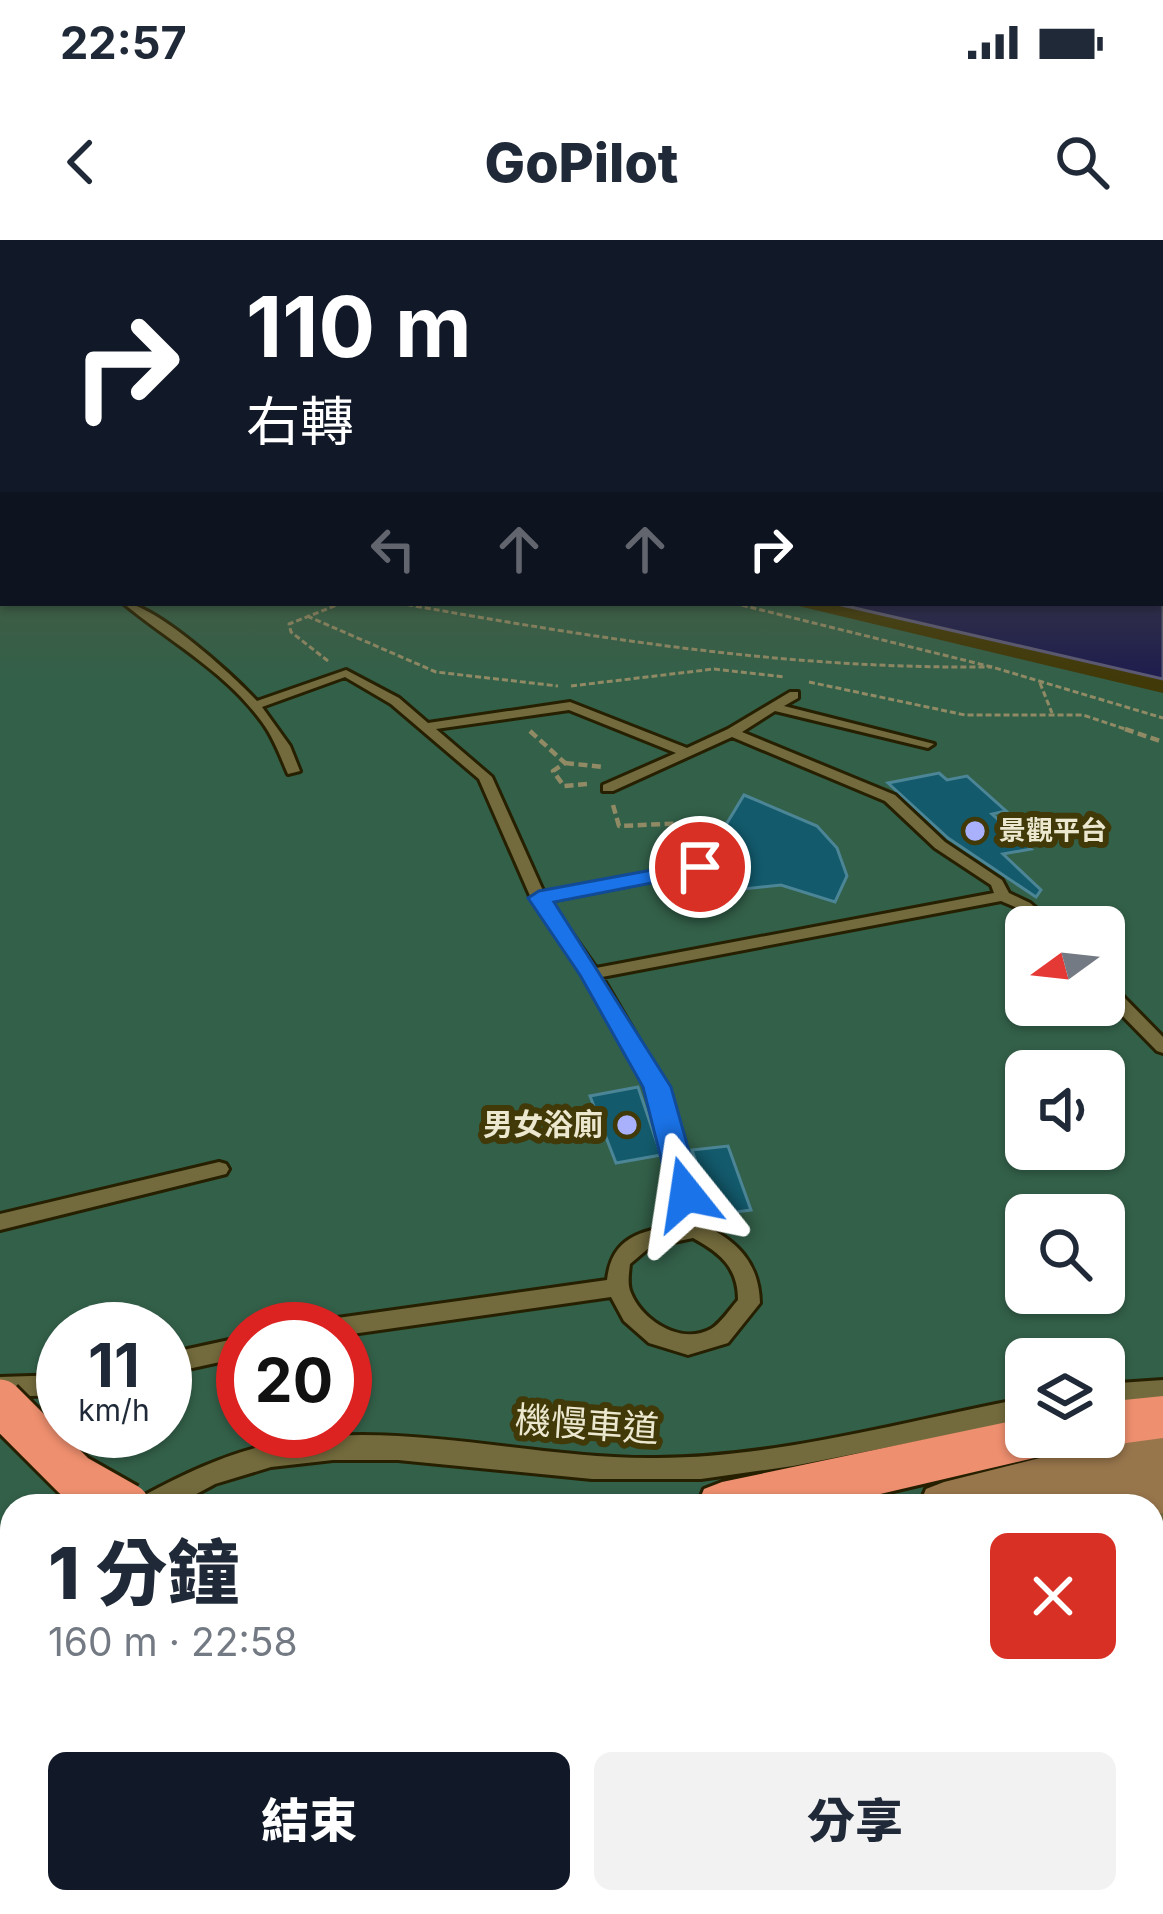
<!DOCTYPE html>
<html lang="zh-TW">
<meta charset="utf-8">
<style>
body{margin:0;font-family:Inter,"Noto Sans TC",sans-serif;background:#f2f2f3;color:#1f2937;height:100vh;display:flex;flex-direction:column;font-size:45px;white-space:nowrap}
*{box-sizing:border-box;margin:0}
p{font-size:39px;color:#747a83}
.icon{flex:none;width:66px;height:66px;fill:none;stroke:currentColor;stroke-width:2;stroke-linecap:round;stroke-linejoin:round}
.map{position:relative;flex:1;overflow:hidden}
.sheet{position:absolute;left:0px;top:1254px;width:1164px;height:420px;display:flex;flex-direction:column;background:#fff;border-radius:36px 36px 0 0;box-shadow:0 3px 9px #0004}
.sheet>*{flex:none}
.top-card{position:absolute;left:0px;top:0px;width:1164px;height:366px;box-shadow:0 3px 9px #0004;background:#111827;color:#fff;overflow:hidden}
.needle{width:78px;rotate:255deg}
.controls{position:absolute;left:1005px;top:666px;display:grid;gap:24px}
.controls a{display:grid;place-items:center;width:120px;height:120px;border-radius:18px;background:#fff;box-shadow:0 3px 9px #0004;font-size:60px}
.speed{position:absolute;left:36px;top:1062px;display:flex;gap:24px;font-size:60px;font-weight:700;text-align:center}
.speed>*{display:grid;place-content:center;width:156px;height:156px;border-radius:50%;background:#fff;box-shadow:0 3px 9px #0004;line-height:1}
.speed small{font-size:30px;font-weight:400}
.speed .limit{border:18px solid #d22;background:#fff;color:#111}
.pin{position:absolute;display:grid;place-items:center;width:102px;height:102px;color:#fff;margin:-51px;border:6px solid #fff;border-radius:50%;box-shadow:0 3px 12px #0007}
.me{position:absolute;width:132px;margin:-66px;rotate:345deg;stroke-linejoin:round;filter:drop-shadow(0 0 9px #0008)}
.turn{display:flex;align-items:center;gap:42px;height:252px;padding:0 48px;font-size:54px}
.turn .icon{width:156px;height:156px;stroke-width:2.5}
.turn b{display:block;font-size:84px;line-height:102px}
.lanes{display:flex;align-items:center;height:114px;padding:0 48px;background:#0003;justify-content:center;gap:60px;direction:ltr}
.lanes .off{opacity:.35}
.round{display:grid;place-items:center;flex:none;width:126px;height:126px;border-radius:18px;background:#f2f2f3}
.head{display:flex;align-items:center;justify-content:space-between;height:204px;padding:0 48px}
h1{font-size:72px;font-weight:800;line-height:90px}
.button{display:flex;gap:24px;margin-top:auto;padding:24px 48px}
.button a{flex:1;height:138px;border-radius:18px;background:#111827;color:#fff;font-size:48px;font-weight:800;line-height:138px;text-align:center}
.button a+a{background:#f2f2f3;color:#1f2937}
.status{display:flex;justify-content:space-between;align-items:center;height:84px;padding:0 60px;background:#fff;direction:ltr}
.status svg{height:33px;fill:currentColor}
header{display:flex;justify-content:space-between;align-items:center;height:156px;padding:0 48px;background:#fff;font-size:54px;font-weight:800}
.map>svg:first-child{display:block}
.green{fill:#336049;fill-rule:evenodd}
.water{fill:#1d1c4e;stroke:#5b5975;stroke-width:3}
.building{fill:#125a6c;stroke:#4b8596;stroke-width:3}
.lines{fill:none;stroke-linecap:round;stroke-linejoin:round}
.lane-casing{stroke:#262000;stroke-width:6}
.secondary-casing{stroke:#262000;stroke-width:6}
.highway-casing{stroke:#262000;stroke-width:6}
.path-far1{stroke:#908a65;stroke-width:3;stroke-dasharray:6 3;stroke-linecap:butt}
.path{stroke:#908a65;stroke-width:4.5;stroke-dasharray:9 4.5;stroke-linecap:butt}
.lane{fill:#736b3d;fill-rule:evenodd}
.secondary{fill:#98764c;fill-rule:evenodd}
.highway{fill:#ee8f6f;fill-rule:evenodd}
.highway-bridge-casing{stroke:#262000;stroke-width:51;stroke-linecap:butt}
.highway-bridge{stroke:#ee8f6f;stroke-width:45}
.route{fill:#1a73e8;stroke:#114b97;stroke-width:3}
.poi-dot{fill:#a9b0fc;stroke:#413908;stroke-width:4.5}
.labels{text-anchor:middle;stroke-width:12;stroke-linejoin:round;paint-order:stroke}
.far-poi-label{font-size:27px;font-weight:bold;fill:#ece8d0;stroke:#413908;text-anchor:start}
.poi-label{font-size:30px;font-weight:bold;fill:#ece8d0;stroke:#413908;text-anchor:end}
.near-street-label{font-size:36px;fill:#ece8d0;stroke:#413908}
</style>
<div class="status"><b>22:57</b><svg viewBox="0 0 49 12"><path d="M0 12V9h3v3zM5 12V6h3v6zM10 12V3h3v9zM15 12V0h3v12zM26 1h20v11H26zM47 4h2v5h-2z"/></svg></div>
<header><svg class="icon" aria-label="back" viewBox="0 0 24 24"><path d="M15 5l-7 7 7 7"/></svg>GoPilot<svg class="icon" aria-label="search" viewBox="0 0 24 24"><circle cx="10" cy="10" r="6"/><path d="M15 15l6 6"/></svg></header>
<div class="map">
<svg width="1163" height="1674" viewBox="0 0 1163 1674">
<rect width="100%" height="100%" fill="#413908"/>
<path class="green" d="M0 206 3 363H786L1163 453V1674H0ZM1026 687H1104V765H1026ZM1026 831H1104V909H1026ZM1026 975H1104V1053H1026ZM63 1089H165V1191H63ZM243 1089H345V1191H243ZM1026 1119H1104V1197H1026ZM12 1266H1152V1662H12Z"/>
<path class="water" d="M1163 206V439L833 363H1161Z"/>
<g class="building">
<path d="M939 533 947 540 967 536 1006 571 992 574 1031 609 1003 614 1041 650 1036 657 948 598 888 543Z"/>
<path d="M744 555 817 586 837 608 847 636 835 662 781 645 735 650 731 638 703 619 711 608 694 596 727 583Z"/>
<path d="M638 847 661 915 616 923 590 856Z"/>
<path d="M728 906 751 970 714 975 692 910Z"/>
</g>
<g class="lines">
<defs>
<g id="lane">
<path d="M0 276 3 277V283L0 282Z"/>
<path d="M3 348V354L0 355V349Z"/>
<path d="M123 363C154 363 234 436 257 461L346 430 399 458 428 483 570 462 687 508 728 489 790 452H798V458L784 466 934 504 928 508 775 471 742 492 895 555 945 602 1002 640 1009 653 1030 663 1058 687H1041L1020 669 1001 661 602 737 666 846 704 985C738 1002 759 1023 760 1063L728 1103 688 1115 649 1103 624 1081 611 1057 345 1095V1089H312L315 1082 323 1080 607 1040C612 994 644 991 683 984L648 846 584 735 531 658 479 539 391 464 345 437 262 467 290 506 300 531 288 534C280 516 274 498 262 482 225 431 170 402 123 363ZM569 470 676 513 603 545V551H613L732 497 885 561 935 608 991 645 994 653 596 728 549 661 701 631 708 627 701 623 544 653 492 537 436 489ZM693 998C721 1013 738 1028 738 1060 730 1069 721 1083 711 1089 682 1105 643 1082 631 1053 627 1044 629 1034 630 1024L650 1007Z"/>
<path d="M1104 742 1110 743 1163 797V813L1157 811 1104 757Z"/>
<path d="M219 922 226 924 229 929 226 934 0 990V974Z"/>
<path d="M243 1097V1117L165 1134V1114Z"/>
<path d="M63 1135V1155L0 1157V1137Z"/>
<path d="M1163 1140V1160L1104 1164V1144Z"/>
<path d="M1026 1158V1180L793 1226 701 1239H592L398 1220H333L271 1227 215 1244 174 1266H138L141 1257C182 1235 221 1216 267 1205 389 1176 532 1220 657 1218 782 1217 905 1181 1026 1158Z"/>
<path d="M1163 1261V1285L1152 1288V1266H1147Z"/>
<path d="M12 1348V1377L0 1382V1353Z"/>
<path d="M1163 1423V1451L1152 1454V1426Z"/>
<path d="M12 1573V1603L0 1606V1576Z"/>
<path d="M327 1662H394L387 1674H320Z"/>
</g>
<g id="secondary">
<path d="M1163 1187V1273L1152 1275V1266H1071L1076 1255 1034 1266H919L926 1249 944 1242Z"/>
<path d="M12 1478V1576L0 1579V1481Z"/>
</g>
<g id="highway">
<path d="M1163 1156V1198L1104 1206 1087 1199 1104 1197V1162Z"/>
<path d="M1026 1178V1197H1063L1056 1213 829 1266H697L704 1249 722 1242Z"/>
</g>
</defs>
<use href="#lane" class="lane-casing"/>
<use href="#secondary" class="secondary-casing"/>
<use href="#highway" class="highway-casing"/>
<g class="path-far1">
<path d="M398 363C601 399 784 429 992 427"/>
<path d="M733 363 992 427 1163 478"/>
<path d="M307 376 436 432 558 446"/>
<path d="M328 421 291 392 289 384 342 363"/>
<path d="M809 442 965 475H1083L1134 492"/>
<path d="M1040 443 1052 473"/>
<path d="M571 446 714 429 785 437"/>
</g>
<g class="path">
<path d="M1125 489 1163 502"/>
<path d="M530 491 565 523 553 531 564 546 588 544"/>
<path d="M565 523 604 527"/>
<path d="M613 565 619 586 688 583 692 611"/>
</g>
<use href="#lane" class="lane"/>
<use href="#secondary" class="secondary"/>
<use href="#highway" class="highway"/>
<defs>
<path id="highway-bridge" d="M0 1162 74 1236 127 1266"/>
</defs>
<use href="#highway-bridge" class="highway-bridge-casing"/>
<use href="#highway-bridge" class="highway-bridge"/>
</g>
<linearGradient id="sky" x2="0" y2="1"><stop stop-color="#241f04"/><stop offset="0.47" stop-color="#54543d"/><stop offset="1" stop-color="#54543d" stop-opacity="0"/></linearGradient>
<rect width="1163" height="440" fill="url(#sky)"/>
<path class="route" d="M700 621 708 623V632L554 662 671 847 701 954 686 965 670 954 643 847 580 735 528 658 539 651Z"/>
<g class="poi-dot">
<circle cx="975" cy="591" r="12"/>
<circle cx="627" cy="885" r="12"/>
</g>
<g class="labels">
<g class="far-poi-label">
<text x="999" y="600">景觀平台</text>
</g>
<g class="poi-label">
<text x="603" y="895">男女浴廁</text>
</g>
<g class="near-street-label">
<text transform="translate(587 1184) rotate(4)" y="13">機慢車道</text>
</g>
</g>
</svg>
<div class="controls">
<a><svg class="needle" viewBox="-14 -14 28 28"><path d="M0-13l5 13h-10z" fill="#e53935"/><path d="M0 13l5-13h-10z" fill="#747a83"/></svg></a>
<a><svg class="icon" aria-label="sound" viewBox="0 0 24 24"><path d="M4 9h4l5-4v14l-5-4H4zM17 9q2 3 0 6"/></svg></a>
<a><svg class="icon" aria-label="search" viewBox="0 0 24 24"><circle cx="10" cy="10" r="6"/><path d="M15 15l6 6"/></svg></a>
<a><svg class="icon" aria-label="layers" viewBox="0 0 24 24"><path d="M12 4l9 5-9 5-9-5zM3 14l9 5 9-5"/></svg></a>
</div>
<div class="speed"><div>11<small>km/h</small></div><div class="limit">20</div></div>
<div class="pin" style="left:700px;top:627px;background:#d93025"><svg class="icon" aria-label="arrive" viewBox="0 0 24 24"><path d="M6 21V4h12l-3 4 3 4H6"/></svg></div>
<svg class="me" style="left:686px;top:954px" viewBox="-20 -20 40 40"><path d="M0-17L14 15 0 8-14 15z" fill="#1a73e8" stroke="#fff" stroke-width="4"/></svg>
<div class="top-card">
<div class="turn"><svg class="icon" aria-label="right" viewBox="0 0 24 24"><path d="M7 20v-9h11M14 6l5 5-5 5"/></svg><div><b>110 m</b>右轉</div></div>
<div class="lanes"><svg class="icon off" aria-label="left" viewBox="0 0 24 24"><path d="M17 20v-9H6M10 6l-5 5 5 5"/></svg><svg class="icon off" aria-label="ahead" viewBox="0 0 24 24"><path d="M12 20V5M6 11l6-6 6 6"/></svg><svg class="icon off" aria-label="ahead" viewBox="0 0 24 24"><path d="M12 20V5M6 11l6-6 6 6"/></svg><svg class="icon" aria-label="right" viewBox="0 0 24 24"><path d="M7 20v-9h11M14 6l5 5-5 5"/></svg></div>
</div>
<section class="sheet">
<div class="head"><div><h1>1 分鐘</h1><p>160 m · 22:58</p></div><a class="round" style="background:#d93025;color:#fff"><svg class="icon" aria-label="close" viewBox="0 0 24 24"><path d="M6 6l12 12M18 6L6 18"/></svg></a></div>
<div class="button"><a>結束</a><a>分享</a></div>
</section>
</div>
